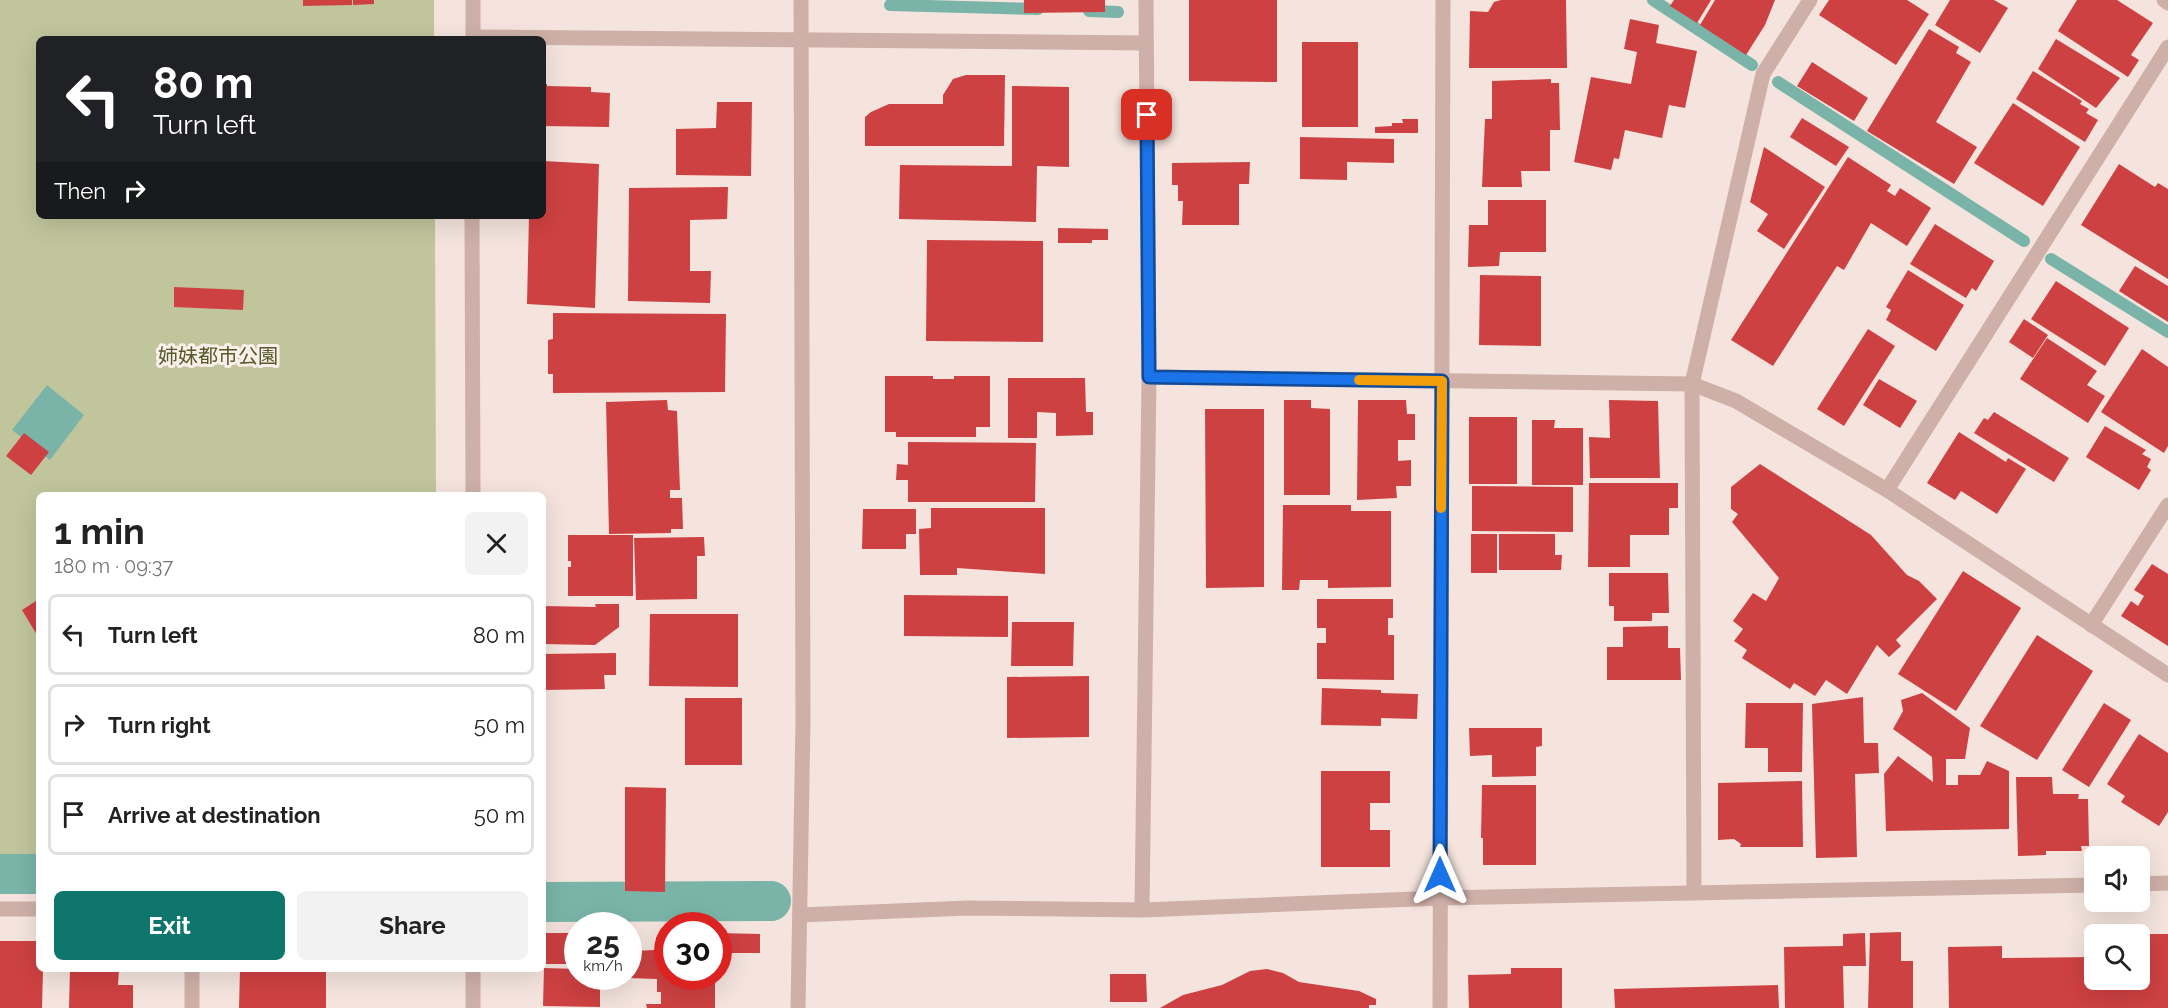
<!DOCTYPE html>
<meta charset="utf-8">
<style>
body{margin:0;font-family:Raleway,"Noto Sans JP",sans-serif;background:#f2f2f2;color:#222;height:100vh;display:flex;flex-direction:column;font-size:22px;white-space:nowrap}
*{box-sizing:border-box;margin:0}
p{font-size:20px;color:#767676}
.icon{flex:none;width:33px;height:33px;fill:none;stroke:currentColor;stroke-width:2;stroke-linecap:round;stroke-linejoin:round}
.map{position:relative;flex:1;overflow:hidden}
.sheet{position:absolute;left:36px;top:492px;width:510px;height:480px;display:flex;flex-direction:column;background:#fff;border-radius:9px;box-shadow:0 6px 24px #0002}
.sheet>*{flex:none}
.banner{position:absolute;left:36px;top:36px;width:510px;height:183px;border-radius:9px;box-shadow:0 6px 24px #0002;background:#202124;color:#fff;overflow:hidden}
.tools{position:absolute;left:2084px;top:846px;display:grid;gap:12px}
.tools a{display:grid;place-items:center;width:66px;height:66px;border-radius:9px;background:#fff;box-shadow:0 6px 24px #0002;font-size:30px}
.speed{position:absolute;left:564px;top:912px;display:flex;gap:12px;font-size:30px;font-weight:700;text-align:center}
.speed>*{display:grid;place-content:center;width:78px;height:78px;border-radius:50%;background:#fff;box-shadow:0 6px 24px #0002;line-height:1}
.speed small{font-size:15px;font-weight:400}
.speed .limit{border:9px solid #d22;background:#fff;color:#111}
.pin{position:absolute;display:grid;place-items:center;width:51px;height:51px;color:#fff;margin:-26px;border-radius:12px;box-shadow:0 3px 9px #0006}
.me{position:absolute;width:66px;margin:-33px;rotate:0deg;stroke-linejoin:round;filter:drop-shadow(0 0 4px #0008)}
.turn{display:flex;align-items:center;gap:21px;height:126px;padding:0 18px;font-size:27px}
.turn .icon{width:78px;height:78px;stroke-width:2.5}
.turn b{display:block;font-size:42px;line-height:51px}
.then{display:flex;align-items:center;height:57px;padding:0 18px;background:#0003;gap:12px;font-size:22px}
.round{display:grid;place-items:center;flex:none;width:63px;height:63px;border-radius:9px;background:#f2f2f2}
.overview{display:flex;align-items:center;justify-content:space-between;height:102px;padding:0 18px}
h1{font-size:36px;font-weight:700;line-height:45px}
.button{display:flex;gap:12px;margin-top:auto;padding:12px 18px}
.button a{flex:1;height:69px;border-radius:9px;background:#0f766e;color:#fff;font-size:24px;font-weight:700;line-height:69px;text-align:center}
.button a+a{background:#f2f2f2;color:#222}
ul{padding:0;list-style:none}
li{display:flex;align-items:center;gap:18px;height:81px;margin:0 12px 9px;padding:0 6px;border:3px solid #e0e0e0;border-radius:9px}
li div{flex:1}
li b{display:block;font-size:22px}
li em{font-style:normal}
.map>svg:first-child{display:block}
.green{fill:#c1c59c}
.water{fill:#7ab4a8}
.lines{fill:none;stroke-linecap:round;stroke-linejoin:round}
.stream{stroke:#7ab4a8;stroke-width:12}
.canal{stroke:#7ab4a8;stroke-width:40}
.building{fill:#ce4142}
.minor{stroke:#ceb0a8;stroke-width:15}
.route-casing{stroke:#114b97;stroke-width:15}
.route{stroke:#1a73e8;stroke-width:10}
.slow{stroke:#f59e0b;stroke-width:10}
.labels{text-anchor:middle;stroke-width:6;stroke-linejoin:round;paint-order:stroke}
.park-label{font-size:20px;fill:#555a2a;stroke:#fbefea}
</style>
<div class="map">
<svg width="2168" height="1008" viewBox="0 0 2168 1008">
<rect width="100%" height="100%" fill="#f4e4dd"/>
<path class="green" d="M0 0H434V39H39V216H435L436 495H39V865H0Z"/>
<path class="water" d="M47 385 84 415 50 460 12 430Z"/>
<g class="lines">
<g class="stream">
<path d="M1653 0 1752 65"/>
<path d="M890 5 1038 9"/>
<path d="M1089 11 1118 12"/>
<path d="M1778 82 2024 241"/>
<path d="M2051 259 2168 332"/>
</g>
<g class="canal">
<path d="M0 874H39"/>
<path d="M543 902 771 901"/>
</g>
</g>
<g class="building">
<path d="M303 0H352V5L303 6Z"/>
<path d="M353 0H374V4L353 5Z"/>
<path d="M1024 0H1105V12L1024 13Z"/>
<path d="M1189 0H1277V82L1189 81Z"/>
<path d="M1501 0H1566L1567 68H1469L1470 11 1488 12 1494 2Z"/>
<path d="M1674 0H1711L1697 23 1670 6Z"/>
<path d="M1715 0H1775L1765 25 1746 55 1700 25Z"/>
<path d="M1829 0H1907L1929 14 1896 65 1819 15Z"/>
<path d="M1950 0H1994L2008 8 1980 53 1935 25Z"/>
<path d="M2077 0H2117L2153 23 2131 55 2139 60 2128 77 2058 31Z"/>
<path d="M1630 19 1659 25 1656 43 1697 51 1685 108 1669 105 1662 138 1625 130 1619 159 1614 158 1611 170 1574 162 1591 77 1631 84 1637 52 1624 49Z"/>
<path d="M1929 29 1959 47 1956 53 1971 62 1936 122 1977 147 1954 184 1867 131Z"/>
<path d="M2056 39 2120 78 2096 108 2038 69Z"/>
<rect x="1302" y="42" width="56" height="85"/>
<path d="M1812 62 1868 98 1854 121 1797 86Z"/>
<path d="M2033 71 2082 101 2080 104 2089 109 2086 113 2098 120 2085 142 2016 99Z"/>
<path d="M966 75H1005L1004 146H865V117L871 112 889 104H943V95L953 79Z"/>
<path d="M1551 79V83H1559L1560 130H1550V171H1521L1522 187H1482L1485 119H1492V81Z"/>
<path d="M543 84H547V86L591 87V92L610 93 609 127 543 126Z"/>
<path d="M1012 86 1069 87V167L1037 166 1036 222 899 219 900 165 1012 166Z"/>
<path d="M717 102H752L751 176 676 175V129L716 128Z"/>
<path d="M2013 103 2080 147 2043 206 1974 163Z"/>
<path d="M1802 118 1849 147 1836 166 1790 137Z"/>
<path d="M1402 119H1418V133H1375V127L1392 126V123H1403Z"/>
<path d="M1300 137 1394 139V163L1347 162V180L1300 179Z"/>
<path d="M1764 147 1825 187 1784 249 1757 231 1768 214 1750 202Z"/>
<path d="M1848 157 1891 185 1887 191 1895 196 1900 188 1931 208 1907 246 1871 223 1844 270 1837 266 1773 366 1731 340Z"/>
<path d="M543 161 599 164 595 308 527 304 529 216H543Z"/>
<path d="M1250 162 1249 184H1239V225H1182L1183 201H1178V185H1172V163Z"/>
<path d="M2119 164 2155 187 2158 183 2168 189V279L2081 225Z"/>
<path d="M728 187 727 219 690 220V271H711L710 303 628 301 629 188Z"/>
<path d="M1488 200H1546V252H1500L1499 266 1468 267 1469 225H1488Z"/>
<path d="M1935 224 1994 261 1976 291 1972 288 1966 298 1910 264Z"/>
<path d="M1058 228 1108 229V240H1092V243H1058Z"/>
<path d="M927 240 1043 241V342L926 341Z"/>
<path d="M2135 266 2168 286V322L2119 291Z"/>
<path d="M1908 270 1964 305 1936 351 1886 320 1891 310 1886 307Z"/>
<path d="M1480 275 1541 276V346L1479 345Z"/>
<path d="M2056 281 2129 328 2105 366 2031 319Z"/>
<path d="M174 287 244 290 243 310 174 307Z"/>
<path d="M553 313 726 314 725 392 553 393V374H548V340L553 339Z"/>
<path d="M2024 319 2048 335 2033 358 2009 342Z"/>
<path d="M1868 329 1895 346 1844 426 1817 409Z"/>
<path d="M2047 338 2097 371 2087 385 2105 396 2088 423 2020 379Z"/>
<path d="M2142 349 2168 367V446L2164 453 2101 412Z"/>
<path d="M885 376H933V379H954V376H990V427H976V437H896V432H885Z"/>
<path d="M1008 378H1085L1086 412H1093V435L1056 436V413L1037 412V438H1008Z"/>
<path d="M1879 379 1917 401 1900 428 1863 405Z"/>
<path d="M667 400 668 410 677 411 680 490H670V498H682L683 529H671V533L609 534 606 402Z"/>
<path d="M1284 400H1311V408L1330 409V495H1284Z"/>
<path d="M1358 400H1406L1407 414H1415V440H1398V461L1411 460V486H1396L1397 498 1357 500Z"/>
<path d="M1609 400 1658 401 1660 478H1590L1589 437 1610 438Z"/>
<path d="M1205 409H1264V587L1206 588Z"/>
<path d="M1994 412 2069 458 2054 482 1974 433 1984 418 1988 420Z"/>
<rect x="1469" y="417" width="48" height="67"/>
<path d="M1532 420H1555L1554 428H1583V485H1532Z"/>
<path d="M2105 426 2146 450 2142 454 2151 459 2147 467 2151 470 2139 490 2086 457Z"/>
<path d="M1959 432 2006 462 2008 458 2026 469 1997 514 1961 491 1955 500 1927 483Z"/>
<path d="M24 433 49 452 31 475 6 456Z"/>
<path d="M908 442 1036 443 1035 502H908V480H896L897 464 908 465Z"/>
<path d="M1760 464 1871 535 1907 575 1919 581 1937 599 1896 640 1901 646 1889 657 1877 645 1847 694 1826 680 1815 696 1794 683 1790 689 1742 658 1747 650 1734 641 1743 629 1733 621 1753 593 1766 601 1779 578 1732 522 1738 514 1731 509V487Z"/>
<path d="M1589 483H1678V508H1669V535H1630V567H1588Z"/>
<path d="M1472 486 1573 487V532L1472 531Z"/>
<path d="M1283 505H1351V511H1391V587L1328 588V580H1300L1299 590H1282Z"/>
<path d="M931 508H1045V574L957 568V575H920L919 529 931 528Z"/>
<path d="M863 509H916V534H906V549H862Z"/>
<rect x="1471" y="534" width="26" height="39"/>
<path d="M1499 534H1555V555H1562L1561 570H1499Z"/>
<path d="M568 535H633V596H568V567H571V561H568Z"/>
<path d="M704 537 705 556H697V599L636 600 634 538Z"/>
<path d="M2152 564 2168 574V646L2121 616 2131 601 2138 606 2144 596 2134 590Z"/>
<path d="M1963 571 2021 608 1956 711 1898 674Z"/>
<path d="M1609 573H1668L1669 613H1652V621H1614V606H1609Z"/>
<path d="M904 595 1008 596V637L904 636Z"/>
<path d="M39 599V634L37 635 22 610Z"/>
<path d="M1317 599H1393V618H1388V635H1394V680L1317 679V643H1326V628H1317Z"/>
<path d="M595 604H619V627L595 645 543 644V606L596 607Z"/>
<path d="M650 614H738V687L649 686Z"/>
<path d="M1012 622H1074L1073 666H1011Z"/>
<path d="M1668 626V648H1680L1681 680H1607V647H1623V627Z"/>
<path d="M2037 635 2093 671 2037 760 1980 726Z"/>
<path d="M616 653V675H604L605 689 543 690V654Z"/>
<path d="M1089 676V737L1007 738V677Z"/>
<path d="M1322 688 1381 690V693L1418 694 1417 719 1381 718V726L1321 725Z"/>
<path d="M1922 693 1970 728 1965 759H1946V785H1958V775H1980L1987 761 2009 771V829L1886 831 1884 774 1898 756 1933 782 1932 757 1893 729 1903 711 1901 700Z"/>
<path d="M1863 697 1864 743H1878L1879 773 1855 774 1857 857 1816 858 1812 704Z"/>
<rect x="685" y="698" width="57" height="67"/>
<path d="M1746 703H1803L1802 772H1768V748H1745Z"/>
<path d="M2104 703 2131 720 2089 787 2062 770Z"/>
<path d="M1469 728H1542V746L1536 747V776L1492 777V755L1470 756Z"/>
<path d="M2139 734 2168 753V812L2159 826 2121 802 2125 796 2107 784Z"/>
<path d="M1321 771H1390V803H1370V830H1390V867H1321Z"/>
<path d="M2016 777H2052L2053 794H2079L2078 799H2088L2089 846H2081L2082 851H2046V855L2018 856Z"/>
<path d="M1802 781 1803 847H1740L1741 844 1734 839 1718 840V783Z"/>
<path d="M1482 785H1536V865H1483V838H1481Z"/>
<path d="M625 787 666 788 665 892 625 891Z"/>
<path d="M1901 932V961H1913V1008H1868L1870 933Z"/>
<rect x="544" y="933" width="34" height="31"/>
<path d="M718 933 760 934V953H718Z"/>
<path d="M1865 933 1866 966H1843L1844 1008H1785L1784 947 1843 946V934Z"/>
<path d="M2139 934H2168V1008H1949L1948 947 2002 946V958L2094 957V980H2139Z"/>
<path d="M656 937H668V976H704V981L715 982V1008H647L646 1004H661V992H657V979L628 978 629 951 656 950Z"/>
<path d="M0 941H39V969H43L42 1008H0Z"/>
<path d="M544 968 578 969V976H600V1007L543 1006Z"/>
<path d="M1511 968H1562V1008H1469L1468 975 1511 974Z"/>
<path d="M70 969H119L118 985H133V1008H69Z"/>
<path d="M240 969H326V1008H239Z"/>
<path d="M1267 969 1283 973 1299 982 1359 991 1376 999V1005H1369V1008H1160L1183 995 1222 985 1250 971Z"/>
<path d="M1110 974H1146L1147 1002H1110Z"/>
<path d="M1778 985 1779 1008H1615L1614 989Z"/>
</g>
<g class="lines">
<g class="minor">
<path d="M2164 0 2168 3"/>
<path d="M473 37 1146 43"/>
<path d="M473 39V0"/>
<path d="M472 216 473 495"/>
<path d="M1149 377 1692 384 1736 401 1887 490 2168 675"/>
<path d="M1887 490 2168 47"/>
<path d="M2091 625 2168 505"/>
<path d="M2139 884 2168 883"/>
<path d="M1694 893 1692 384 1763 74 1810 0"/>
<path d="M0 909H39"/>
<path d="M1142 910 1149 377 1146 0"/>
<path d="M800 915 967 908 1142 910 1440 898 2094 885"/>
<path d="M192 969V1008"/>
<path d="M473 969V1008"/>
<path d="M798 1008 803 722 801 0"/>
<path d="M1440 1008 1443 0"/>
</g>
</g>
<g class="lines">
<defs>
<path id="route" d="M1147 115 1149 377 1442 381 1440 875"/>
</defs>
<use href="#route" class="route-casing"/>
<use href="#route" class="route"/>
<path class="slow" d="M1359 380 1442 381 1441 508"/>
</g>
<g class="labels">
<g class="park-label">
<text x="218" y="363">姉妹都市公園</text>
</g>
</g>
</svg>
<div class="tools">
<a><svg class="icon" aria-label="sound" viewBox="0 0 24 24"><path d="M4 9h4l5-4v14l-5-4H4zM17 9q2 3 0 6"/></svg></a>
<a><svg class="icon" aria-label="search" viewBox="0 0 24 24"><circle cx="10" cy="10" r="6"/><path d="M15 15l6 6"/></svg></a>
</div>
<div class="speed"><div>25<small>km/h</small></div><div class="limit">30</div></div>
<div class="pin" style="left:1147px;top:115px;background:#d93025"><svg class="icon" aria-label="arrive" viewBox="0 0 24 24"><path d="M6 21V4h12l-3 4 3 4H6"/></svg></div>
<svg class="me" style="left:1440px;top:875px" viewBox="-20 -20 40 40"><path d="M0-17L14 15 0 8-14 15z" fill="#1a73e8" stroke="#fff" stroke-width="4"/></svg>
<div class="banner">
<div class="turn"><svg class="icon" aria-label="left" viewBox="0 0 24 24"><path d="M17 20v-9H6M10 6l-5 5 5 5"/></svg><div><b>80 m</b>Turn left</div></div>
<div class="then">Then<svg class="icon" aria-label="right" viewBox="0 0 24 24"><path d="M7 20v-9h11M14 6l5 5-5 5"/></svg></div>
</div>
<section class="sheet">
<div class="overview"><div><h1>1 min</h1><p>180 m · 09:37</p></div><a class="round"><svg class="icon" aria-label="close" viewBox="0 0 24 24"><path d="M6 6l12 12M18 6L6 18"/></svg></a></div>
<ul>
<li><svg class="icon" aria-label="left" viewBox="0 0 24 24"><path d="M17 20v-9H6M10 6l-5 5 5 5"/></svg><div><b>Turn left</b></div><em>80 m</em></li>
<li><svg class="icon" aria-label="right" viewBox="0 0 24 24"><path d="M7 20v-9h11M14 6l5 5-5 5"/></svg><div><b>Turn right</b></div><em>50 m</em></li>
<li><svg class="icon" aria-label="arrive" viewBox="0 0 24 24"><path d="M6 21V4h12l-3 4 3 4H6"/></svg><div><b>Arrive at destination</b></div><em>50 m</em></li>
</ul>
<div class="button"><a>Exit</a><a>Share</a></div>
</section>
</div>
